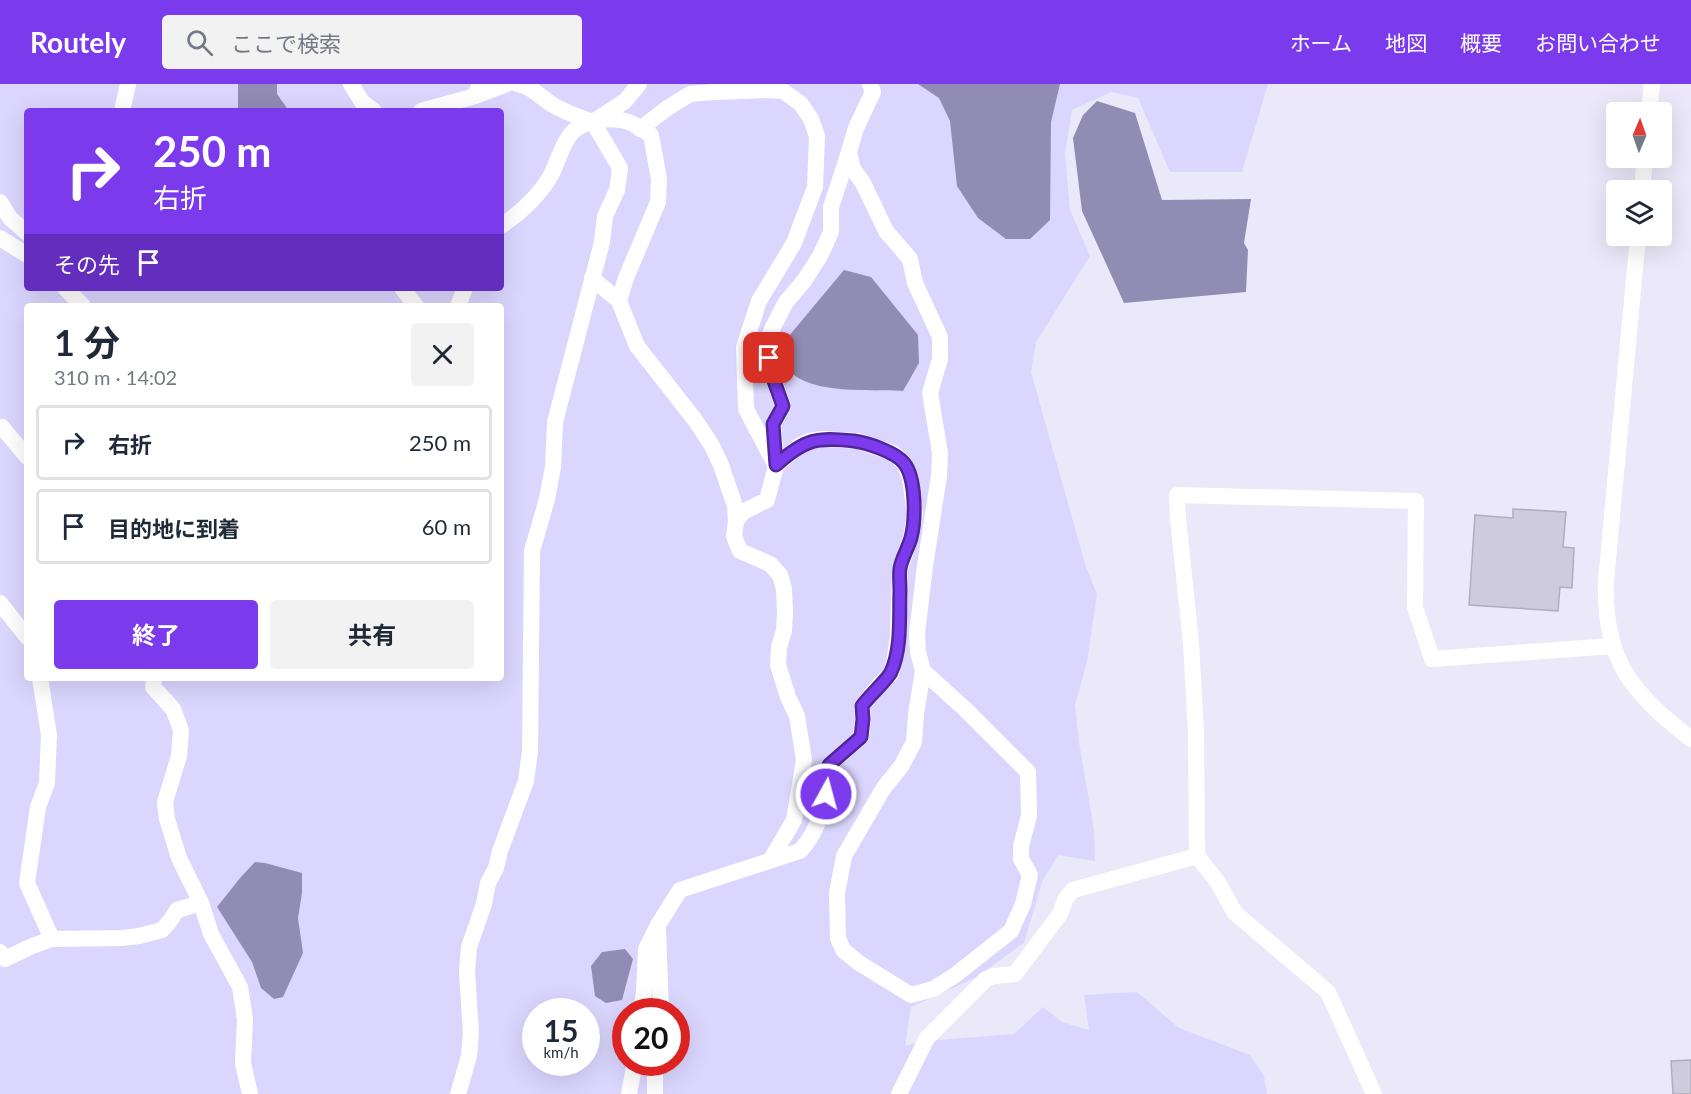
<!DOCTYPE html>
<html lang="ja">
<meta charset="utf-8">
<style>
body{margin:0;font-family:Lato,"Noto Sans JP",sans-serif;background:#f2f2f3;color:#1f2937;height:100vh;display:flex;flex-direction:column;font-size:22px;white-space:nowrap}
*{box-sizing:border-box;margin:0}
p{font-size:20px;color:#747a83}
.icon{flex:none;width:33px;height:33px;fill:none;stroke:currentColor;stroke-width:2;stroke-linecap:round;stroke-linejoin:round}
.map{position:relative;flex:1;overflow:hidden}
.panel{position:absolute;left:24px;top:219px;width:480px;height:378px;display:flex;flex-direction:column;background:#fff;border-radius:6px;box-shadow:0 6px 24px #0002}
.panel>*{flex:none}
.top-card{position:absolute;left:24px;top:24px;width:480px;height:183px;border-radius:6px;box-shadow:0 6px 24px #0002;background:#7c3aed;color:#fff;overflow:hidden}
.needle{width:39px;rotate:2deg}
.tools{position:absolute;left:1606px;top:18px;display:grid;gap:12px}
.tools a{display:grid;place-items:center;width:66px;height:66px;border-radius:6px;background:#fff;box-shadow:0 6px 24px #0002;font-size:30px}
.speed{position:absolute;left:522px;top:914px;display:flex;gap:12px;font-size:30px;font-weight:700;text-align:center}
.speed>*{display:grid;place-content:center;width:78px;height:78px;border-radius:50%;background:#fff;box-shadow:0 6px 24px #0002;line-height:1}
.speed small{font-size:15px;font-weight:400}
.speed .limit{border:9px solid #d22;background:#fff;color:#111}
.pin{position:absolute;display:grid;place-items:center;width:51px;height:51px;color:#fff;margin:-26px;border-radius:12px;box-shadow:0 3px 9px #0006}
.me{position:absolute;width:66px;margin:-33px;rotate:7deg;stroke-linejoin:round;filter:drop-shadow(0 0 4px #0008)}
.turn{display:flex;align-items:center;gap:21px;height:126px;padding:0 30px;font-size:27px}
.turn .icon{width:78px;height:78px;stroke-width:2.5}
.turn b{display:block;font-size:42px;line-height:51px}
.then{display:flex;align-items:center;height:57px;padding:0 30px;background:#0003;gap:12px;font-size:22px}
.round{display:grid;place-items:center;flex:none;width:63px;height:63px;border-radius:6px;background:#f2f2f3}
.head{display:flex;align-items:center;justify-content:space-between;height:102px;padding:0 30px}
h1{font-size:36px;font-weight:700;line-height:45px}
.primary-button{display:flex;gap:12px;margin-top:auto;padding:12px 30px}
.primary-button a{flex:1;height:69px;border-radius:6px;background:#7c3aed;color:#fff;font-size:24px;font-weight:700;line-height:69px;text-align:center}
.primary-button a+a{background:#f2f2f3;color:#1f2937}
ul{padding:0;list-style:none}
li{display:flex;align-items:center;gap:18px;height:75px;margin:0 12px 9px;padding:0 18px;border:3px solid #e0e1e3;border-radius:6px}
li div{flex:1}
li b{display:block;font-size:22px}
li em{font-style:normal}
header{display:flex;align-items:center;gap:36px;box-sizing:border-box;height:84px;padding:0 30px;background:#7c3aed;color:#fff}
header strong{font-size:28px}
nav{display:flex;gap:33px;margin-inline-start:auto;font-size:21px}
.search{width:420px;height:54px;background:#f2f2f3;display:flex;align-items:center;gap:15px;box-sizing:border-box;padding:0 21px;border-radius:6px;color:#747a83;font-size:22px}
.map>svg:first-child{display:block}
.green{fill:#dbd6fe;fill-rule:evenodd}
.water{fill:#918cb4}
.building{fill:#ceccdc;stroke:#afadbc;stroke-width:1.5}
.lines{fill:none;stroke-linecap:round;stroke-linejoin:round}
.minor{stroke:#fff;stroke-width:16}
.route-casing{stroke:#51269a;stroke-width:15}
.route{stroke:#7c3aed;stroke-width:10}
</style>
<header>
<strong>Routely</strong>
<div class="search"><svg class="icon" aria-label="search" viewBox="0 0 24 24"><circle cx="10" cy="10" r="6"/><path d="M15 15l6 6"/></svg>ここで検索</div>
<nav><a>ホーム</a><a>地図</a><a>概要</a><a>お問い合わせ</a></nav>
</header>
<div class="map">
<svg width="1691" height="1010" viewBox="0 0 1691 1010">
<rect width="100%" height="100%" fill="#ebe9f9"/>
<path class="green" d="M0 0H1268L1242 88H1170L1138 14 1111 8 1072 26 1065 69 1070 126 1090 172 1036 258 1031 288 1086 483 1097 510 1087 578 1075 621 1079 658 1094 746 1095 777 1058 771 1042 798 1024 859 977 893 911 923 905 962 924 957 1014 950 1043 923 1062 938 1089 946 1084 911 1137 908 1179 944 1250 971 1264 992 1267 1010H0ZM27 27H501V204H27ZM27 222H501V594H27ZM536 927H586V978H536ZM626 927H676V978H626Z"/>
<g class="water">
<path d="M238 0H277V10L289 27H236L238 23Z"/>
<path d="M918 0H1060L1051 38 1050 136 1030 155H1006L978 134 957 102 950 37 939 14Z"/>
<path d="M1097 17 1135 29 1162 116 1251 115 1244 159 1248 166 1246 208 1124 219 1082 127 1073 54 1083 31Z"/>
<path d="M844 186 871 193 918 251 919 279 903 307C873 305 809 311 789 286 784 280 784 267 783 259Z"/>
<path d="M255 778 265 779 302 789V809L298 834 303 869 283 913 274 915 261 904 252 878 217 823 240 794Z"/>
<path d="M625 865 633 875 622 916 606 919 595 912 591 882 602 868Z"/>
</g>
<g class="building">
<path d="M1513 425 1566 428 1563 463 1574 464 1572 504 1560 503 1558 527 1469 521 1475 431 1513 434Z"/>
<path d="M1691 976V1010H1673L1671 977Z"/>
</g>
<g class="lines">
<g class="minor">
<path d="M351 0 362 18 374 27"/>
<path d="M517 0C532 2 541 14 553 21 566 29 579 33 593 38"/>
<path d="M870 0 873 8 856 44 849 68 853 85 863 99 886 147 910 175 915 199 940 253V275L930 309 940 369 939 392 925 482 917 549 918 568 923 587 965 625 1028 688 1029 732 1021 762V775L1030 791 1023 820 1011 847 954 892 933 905 911 911 859 879 843 866 838 854 837 809 844 772 883 705 902 681 914 658 916 630 923 587"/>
<path d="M475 12 507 0"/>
<path d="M122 27 128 0"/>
<path d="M421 27 475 12 480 0"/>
<path d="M1649 28 1652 0"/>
<path d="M640 45 666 25 690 10 714 8 769 6 783 7 801 20 811 35 817 52 815 103 794 159 759 217 744 263 746 325 776 382"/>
<path d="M1642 106 1645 74"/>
<path d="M0 118 10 134 27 149"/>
<path d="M501 142C520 129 538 113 550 93 557 80 561 63 570 51 582 35 613 32 631 39 638 42 644 47 651 51L659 95 658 118 626 194 619 217"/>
<path d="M1638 152 1606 497C1603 576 1632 609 1691 655"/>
<path d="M0 154 27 171"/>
<path d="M592 194 619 217 637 262 695 336 711 360 721 381 735 422 736 437 734 452 740 467 770 480 780 491 784 505 785 528 784 547 779 563 778 581 788 613 797 632 804 676 794 736 770 777"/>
<path d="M65 204 83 222"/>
<path d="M402 204 416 222"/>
<path d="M458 222 465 204"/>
<path d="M0 344 2 343 27 373"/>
<path d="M776 375 773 340 783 322 774 297 767 259 773 243 786 218 804 197 820 172 831 148V123L849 68"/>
<path d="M0 519 27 553"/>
<path d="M40 594 49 651 47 699 38 723 27 799 52 855"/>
<path d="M154 594 153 603 173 625 181 646 179 672 165 718 167 735 179 774 201 819 211 850 240 903 245 935 243 979 250 1010"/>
<path d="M658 845 661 927"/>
<path d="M0 868 5 875 32 862 52 855 122 854 139 852 162 846 170 837 177 826 201 819"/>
<path d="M641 927 644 908 646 865 658 841 680 806 800 767C822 744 826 712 829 681L861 653 863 635 862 622 879 601 891 590 895 573 898 552 900 484 911 453 915 431 910 394 904 379 893 369 858 357 823 355 809 357 799 362 776 382 767 416 743 428 736 437"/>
<path d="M458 1010 469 972 471 949 467 888 469 863 484 820 488 799 496 784 500 767 526 697 530 667 532 467 547 415 553 383 555 338 602 158 605 132 617 106 620 84 593 38 625 17 639 0"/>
<path d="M629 1010 635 978"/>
<path d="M655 1010V978"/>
<path d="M899 1010 927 954 986 895 994 892 1015 890 1060 830 1066 814 1073 806 1197 772"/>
<path d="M1374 1010 1328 908 1235 829 1217 797 1197 772 1196 648 1191 559 1178 434 1177 411 1416 417 1415 523 1432 575 1613 562"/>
</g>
</g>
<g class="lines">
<defs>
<path id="route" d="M769 274 774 297 783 322 773 340 776 381C805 355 816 353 854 357 868 359 895 368 904 379 916 394 916 435 911 454 908 464 902 474 900 484 899 491 900 499 900 507 899 532 902 564 891 588 888 595 868 613 862 622L863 635 861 653 829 681 826 710"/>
</defs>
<use href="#route" class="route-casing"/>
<use href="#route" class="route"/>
</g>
</svg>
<div class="tools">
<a><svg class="needle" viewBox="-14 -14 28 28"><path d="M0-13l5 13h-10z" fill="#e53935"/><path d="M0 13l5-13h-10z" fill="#747a83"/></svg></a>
<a><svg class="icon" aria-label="layers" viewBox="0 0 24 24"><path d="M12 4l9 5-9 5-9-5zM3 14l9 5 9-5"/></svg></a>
</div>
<div class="speed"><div>15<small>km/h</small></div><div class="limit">20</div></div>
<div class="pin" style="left:769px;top:274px;background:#d93025"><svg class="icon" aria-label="arrive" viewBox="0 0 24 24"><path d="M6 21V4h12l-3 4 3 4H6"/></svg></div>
<svg class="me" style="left:826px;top:710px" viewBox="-20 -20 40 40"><circle r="17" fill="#7c3aed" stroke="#fff" stroke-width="3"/><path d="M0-11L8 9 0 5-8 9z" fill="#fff"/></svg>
<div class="top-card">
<div class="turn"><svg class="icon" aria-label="right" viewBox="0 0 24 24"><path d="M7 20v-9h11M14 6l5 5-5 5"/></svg><div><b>250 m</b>右折</div></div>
<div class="then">その先<svg class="icon" aria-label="arrive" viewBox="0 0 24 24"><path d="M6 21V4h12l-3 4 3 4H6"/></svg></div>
</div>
<section class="panel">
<div class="head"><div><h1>1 分</h1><p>310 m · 14:02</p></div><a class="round"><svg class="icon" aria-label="close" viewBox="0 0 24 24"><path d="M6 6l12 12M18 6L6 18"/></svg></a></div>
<ul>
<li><svg class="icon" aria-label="right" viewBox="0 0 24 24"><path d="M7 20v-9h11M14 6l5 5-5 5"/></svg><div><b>右折</b></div><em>250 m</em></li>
<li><svg class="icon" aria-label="arrive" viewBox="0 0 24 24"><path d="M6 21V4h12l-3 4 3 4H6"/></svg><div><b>目的地に到着</b></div><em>60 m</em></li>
</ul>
<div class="primary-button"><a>終了</a><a>共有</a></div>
</section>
</div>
